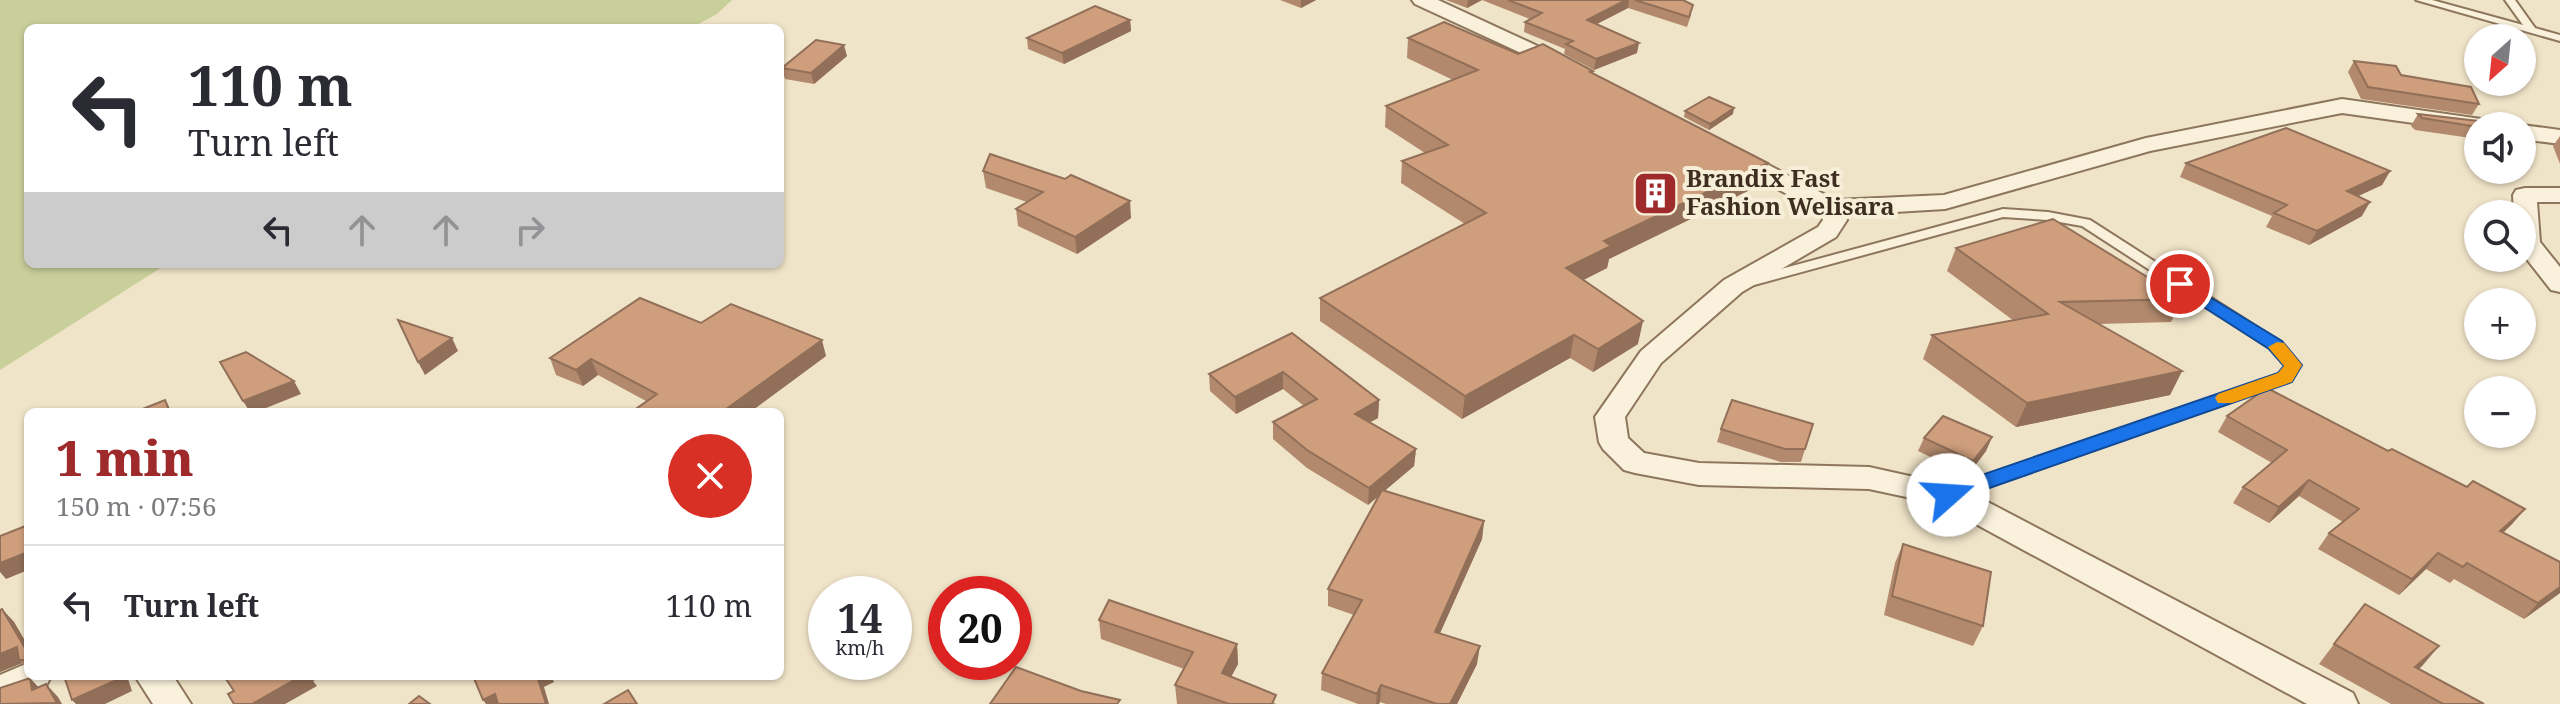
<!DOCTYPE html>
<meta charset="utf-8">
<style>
body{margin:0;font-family:"Noto Serif",serif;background:#f2f2f3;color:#2b2b33;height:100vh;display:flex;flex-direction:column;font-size:30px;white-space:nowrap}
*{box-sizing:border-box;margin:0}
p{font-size:26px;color:#7c7c81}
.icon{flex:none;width:44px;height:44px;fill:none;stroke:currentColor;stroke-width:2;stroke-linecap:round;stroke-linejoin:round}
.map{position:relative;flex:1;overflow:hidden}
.drawer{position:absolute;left:24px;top:408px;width:760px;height:272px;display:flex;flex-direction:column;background:#fff;border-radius:12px;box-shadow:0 2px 6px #0004}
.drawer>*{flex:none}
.guide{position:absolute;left:24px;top:24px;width:760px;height:244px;border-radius:12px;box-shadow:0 2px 6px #0004;background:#fff;color:#2b2b33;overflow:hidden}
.needle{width:52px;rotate:207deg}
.tools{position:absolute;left:2464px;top:24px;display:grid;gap:16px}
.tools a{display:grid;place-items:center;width:72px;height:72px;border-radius:50%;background:#fff;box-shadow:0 2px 6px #0004;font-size:40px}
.speed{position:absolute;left:808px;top:576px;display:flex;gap:16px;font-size:40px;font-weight:700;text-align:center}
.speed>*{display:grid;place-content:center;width:104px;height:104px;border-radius:50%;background:#fff;box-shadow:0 2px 6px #0004;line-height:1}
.speed small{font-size:20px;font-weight:400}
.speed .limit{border:12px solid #d22;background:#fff;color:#111}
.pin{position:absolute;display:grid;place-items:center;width:68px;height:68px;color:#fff;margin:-34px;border:4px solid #fff;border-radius:50%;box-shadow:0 2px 8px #0007}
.me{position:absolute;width:88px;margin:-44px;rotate:71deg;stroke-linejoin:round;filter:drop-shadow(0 0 6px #0008)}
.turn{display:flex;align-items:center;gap:28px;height:168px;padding:0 32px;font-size:36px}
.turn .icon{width:104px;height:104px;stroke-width:2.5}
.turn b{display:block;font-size:56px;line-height:68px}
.lanes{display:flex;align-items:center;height:76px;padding:0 32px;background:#0003;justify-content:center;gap:40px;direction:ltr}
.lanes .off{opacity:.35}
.round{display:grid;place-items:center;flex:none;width:84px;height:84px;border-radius:42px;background:#f2f2f3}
.head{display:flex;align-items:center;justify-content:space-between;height:136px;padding:0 32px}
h1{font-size:48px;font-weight:800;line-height:60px;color:#9e2a2b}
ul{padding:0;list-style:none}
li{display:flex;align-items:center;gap:24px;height:120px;padding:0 32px;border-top:2px solid #e1e1e2}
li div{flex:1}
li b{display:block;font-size:30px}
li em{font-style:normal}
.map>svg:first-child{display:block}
.green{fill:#c9cf9b}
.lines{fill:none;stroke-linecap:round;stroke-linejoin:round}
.service-casing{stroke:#8d765c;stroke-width:4}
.minor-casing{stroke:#8d765c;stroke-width:4}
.service{fill:#faf1dc;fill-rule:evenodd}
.minor{fill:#faf1dc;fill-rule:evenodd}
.wall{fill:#b2896c}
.shaded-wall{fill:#916f58}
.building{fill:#cf9f7d;stroke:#916f58;stroke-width:2}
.route{fill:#1a73e8;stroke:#114b97;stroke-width:2}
.slow{fill:#f59e0b}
.labels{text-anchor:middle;stroke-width:8;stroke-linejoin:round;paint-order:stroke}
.poi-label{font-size:24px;font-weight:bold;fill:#3d2e20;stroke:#f7eed8;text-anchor:start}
</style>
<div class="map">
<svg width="2560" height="704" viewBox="0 0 2560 704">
<rect width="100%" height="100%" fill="#f0e4c8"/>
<path class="green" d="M0 0H732L717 14 691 28H28V264H167L0 370Z"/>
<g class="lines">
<defs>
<g id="service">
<path d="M2416 0H2432L2523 25 2505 0H2515L2535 28 2560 35V41Z"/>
<path d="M2003 209 2048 212 2090 220 2280 342 2300 365 2290 381 1954 499H1942L1940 495 1942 491 2280 375 2286 366 2270 348 2082 226 2048 220 2003 217 1754 285 1749 286 1742 282 1744 279Z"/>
</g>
<g id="minor">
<path d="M1412 0H1438L1572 62 1575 66 1572 70H1558L1415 4Z"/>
<path d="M2342 99 2481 119 2492 126H2478V132L2342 113 2150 151 1945 209 1845 215 1847 220 1836 237 1742 292 1661 363 1625 417 1628 438 1644 453 1699 463 1869 467 1959 487 2353 693 2358 704H2307L1939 504 1869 489 1699 485 1635 473 1624 470 1603 449 1599 442 1595 417 1641 351 1724 280 1818 227 1823 220 1820 212 1724 160 1720 155 1724 150H1740L1835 200 1944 195 2146 138Z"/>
<path d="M2522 125 2560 130V144L2522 139V126H2519Z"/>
<path d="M2525 188H2560V202H2537L2540 242 2560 267V292L2551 290 2522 253V214H2514L2513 195 2516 190Z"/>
<path d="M28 663V676H51L46 686 0 704V675Z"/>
<path d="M135 676H173L191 704H153Z"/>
</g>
</defs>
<use href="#service" class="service-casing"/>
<use href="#minor" class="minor-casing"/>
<use href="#service" class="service"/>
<use href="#minor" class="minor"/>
</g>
<g class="wall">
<path d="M1280 0H1316L1301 8Z"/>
<path d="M1446 0H1683L1691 15 1687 27 1628 8 1597 24 1637 53 1594 70 1564 54 1565 49 1524 32 1525 22 1530 19 1482 0 1467 8Z"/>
<path d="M1130 20 1131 31 1064 64 1028 49 1027 38Z"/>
<path d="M1408 38 1518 54 1593 71V73L1768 163 1762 184 1609 259 1607 268 1583 280 1638 344 1593 372 1570 358 1462 419 1320 321V298L1465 224 1401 183 1402 161 1425 153 1385 127 1386 106 1453 80 1407 58Z"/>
<path d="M847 56 814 84 785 79 782 68Z"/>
<path d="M2354 61 2401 75 2479 104 2472 115 2361 99 2348 72Z"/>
<path d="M1685 111 1733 114 1709 130 1684 117Z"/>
<path d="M2418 114 2478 126V139L2415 130 2411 126Z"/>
<path d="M2560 136V164L2553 146Z"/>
<path d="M2186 163 2390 171 2382 185 2358 196 2362 216 2309 245 2266 227 2272 216 2180 177Z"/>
<path d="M983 171 1131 218 1077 254 1018 226 1016 209 1027 202 986 188Z"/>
<path d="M1956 248 2183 299 2171 322 2099 324 2182 371 2170 395 2016 427 1923 359 1932 335 2014 321 1947 271Z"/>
<path d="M701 323 826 356 750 412H634L633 411 646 401 598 375 583 386 556 375 550 358Z"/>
<path d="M1292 333 1379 400 1378 418 1370 422 1416 449 1414 466 1384 491 1484 521 1482 539 1440 633 1477 664 1457 704H1386L1380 702 1379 704H1358L1321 690 1322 673 1354 615 1328 606V589L1378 496 1368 505 1307 468 1273 439V422L1304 406 1283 389 1236 414 1210 391 1209 374Z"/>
<path d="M2227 416 2388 451 2467 487 2525 509 2512 524 2503 533 2560 593 2524 619 2454 579 2450 583 2426 569 2399 595 2318 549 2329 533 2343 522 2299 496 2269 523 2233 503 2243 487 2272 463 2218 432Z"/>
<path d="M1813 424 1801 462H1781L1717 442 1721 429Z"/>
<path d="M1992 437 1986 451 1968 475 1918 451 1924 438Z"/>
<path d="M1903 544 1983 626 1973 646 1884 615 1895 563Z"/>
<path d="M2 609 14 622 28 646V670L22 663 0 672Z"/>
<path d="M1099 620 1237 644 1238 664 1231 677 1276 704H1177L1175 685 1184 669 1101 639Z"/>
<path d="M2334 644 2423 665 2419 669 2484 704H2391L2319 664Z"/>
</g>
<g class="shaded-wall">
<path d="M1301 0H1316L1301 8Z"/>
<path d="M1468 0H1482L1467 8Z"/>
<path d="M1626 0H1629L1628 8 1585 30 1587 20Z"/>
<path d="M1130 20 1131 31 1064 64 1062 53Z"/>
<path d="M1639 43 1637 53 1594 70 1596 59Z"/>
<path d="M844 45 847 56 814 84 811 73Z"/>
<path d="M1734 108 1733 114 1709 130 1710 124Z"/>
<path d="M1768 163 1762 184 1609 259 1607 268 1562 291 1566 268 1604 241Z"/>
<path d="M2390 171 2382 185 2339 205 2347 191Z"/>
<path d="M1130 201 1131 218 1077 254 1075 237Z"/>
<path d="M2370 202 2362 216 2309 245 2317 231Z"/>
<path d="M1643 321 1638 344 1593 372 1598 349Z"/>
<path d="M1574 335 1570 358 1462 419 1465 396Z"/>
<path d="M452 338 458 351 425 375 418 362Z"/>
<path d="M822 340 826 356 750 412H722Z"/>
<path d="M591 359 598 375 583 386 576 370Z"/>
<path d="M2182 371 2170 395 2016 427 2027 403Z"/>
<path d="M1283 372V389L1236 414 1235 397Z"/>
<path d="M294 381 301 394 256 412H250L243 401Z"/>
<path d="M1379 400 1378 418 1354 431 1355 414Z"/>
<path d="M1992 437 1986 451 1968 475 1973 461Z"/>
<path d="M1416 449 1414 466 1368 505 1369 488Z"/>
<path d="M2309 480 2299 496 2269 523 2279 507Z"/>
<path d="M2525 509 2512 524 2488 547 2500 531Z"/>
<path d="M1484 521 1482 539 1433 649 1435 632Z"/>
<path d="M28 552V570L6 579 0 572V563Z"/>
<path d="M2438 553 2426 569 2399 595 2412 579Z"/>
<path d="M2560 587V593L2524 619 2538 603Z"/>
<path d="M2 609 14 622 28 646V655Z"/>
<path d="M1237 644 1238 664 1223 692 1222 673Z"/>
<path d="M1480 646 1477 664 1457 704H1450Z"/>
<path d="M2439 646 2423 665 2403 682 2415 667Z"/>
<path d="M17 647 19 660 22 663 0 672V654Z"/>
<path d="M120 676H127L132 691 105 704H76L72 700Z"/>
<path d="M301 676H323L313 681 317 686 285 704H252Z"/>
<path d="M537 676H551L554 682 544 687 549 704H546Z"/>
<path d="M30 678 42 691 32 690Z"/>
<path d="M46 684 58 697 62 704H55Z"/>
<path d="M1381 685 1380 702 1379 704H1376L1377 694Z"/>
<path d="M495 694 501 704H486L483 700Z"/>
</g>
<g class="building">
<path d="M1508 0H1626L1587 20 1639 43 1596 59 1566 44 1573 41 1525 22 1542 13Z"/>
<path d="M1635 0H1683L1693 5 1689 17Z"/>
<path d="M1095 6 1130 20 1062 53 1027 38Z"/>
<path d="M1444 22 1518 54 1543 44 1593 71 1590 72 1768 163 1604 241 1611 246 1566 268 1643 321 1598 349 1574 335 1465 396 1320 298 1486 213 1402 161 1448 145 1386 106 1478 70 1408 38Z"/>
<path d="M816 40 844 45 811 73 782 68Z"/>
<path d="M2354 61 2396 66 2401 75 2471 87 2479 104 2368 87Z"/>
<path d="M1709 97 1734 108 1710 124 1685 111Z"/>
<path d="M2418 114 2487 122 2489 126 2478 127 2422 118Z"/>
<path d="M2286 128 2390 171 2347 191 2370 202 2317 231 2274 213 2287 205 2186 163Z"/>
<path d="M990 154 1065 179 1071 175 1130 201 1075 237 1016 209 1043 192 983 171Z"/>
<path d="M2053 219 2183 299 2060 302 2182 371 2027 403 1932 335 2048 314 1956 248Z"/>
<path d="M640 298 701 323 731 304 822 340 722 412H636L633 411 657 394 591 359 576 370 550 358Z"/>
<path d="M398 320 452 338 418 362Z"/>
<path d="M1292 333 1379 400 1355 414 1416 449 1369 488 1307 450 1273 422 1317 399 1283 372 1235 397 1209 374Z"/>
<path d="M246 352 294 381 243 401 220 362Z"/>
<path d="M2267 388 2388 451 2392 449 2467 487 2473 481 2525 509 2500 531 2560 562V587L2538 603 2467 563 2463 567 2438 553 2412 579 2329 533 2359 509 2309 480 2279 507 2243 487 2287 450 2227 416Z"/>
<path d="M165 400 170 412H135Z"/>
<path d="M1732 400 1813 424 1805 449H1785L1721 429Z"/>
<path d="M1943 416 1992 437 1973 461 1924 438Z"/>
<path d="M1382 490 1484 521 1435 632 1480 646 1450 704H1437L1381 685 1377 694 1322 673 1362 600 1328 589Z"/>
<path d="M28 525V552L0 563V536Z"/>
<path d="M1903 544 1991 572 1983 626 1892 596Z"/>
<path d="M1109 600 1237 644 1222 673 1276 695 1272 704H1229L1175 685 1193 652 1099 620Z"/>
<path d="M2365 604 2439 646 2415 667 2484 704H2443L2334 644Z"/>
<path d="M2 609 28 653V660H19L17 647 0 654V610Z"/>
<path d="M1016 667 1081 691 1120 700 1117 704H990Z"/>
<path d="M64 676H120L121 678 72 700Z"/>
<path d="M224 676H301L252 704H234L228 694 234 691Z"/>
<path d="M473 676H537L546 704H498L495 694 483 700Z"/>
<path d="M30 678 32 690 46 684 57 703 0 704V688Z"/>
<path d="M628 690 637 704H604Z"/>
<path d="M419 696 430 704H409Z"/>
</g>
<path class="route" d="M2180 279 2282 341 2302 365 2292 382 1955 500H1941L1938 495 1941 489 2278 373 2284 366 2269 349 2174 288 2172 284 2174 281Z"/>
<path class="slow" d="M2277 342 2284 343 2302 365 2292 382 2232 403H2218L2215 398 2218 394 2278 373 2284 366 2268 347Z"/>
<defs>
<symbol id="building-square" viewBox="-11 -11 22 22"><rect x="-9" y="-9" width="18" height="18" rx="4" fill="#9e2a2b" stroke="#f7eed8"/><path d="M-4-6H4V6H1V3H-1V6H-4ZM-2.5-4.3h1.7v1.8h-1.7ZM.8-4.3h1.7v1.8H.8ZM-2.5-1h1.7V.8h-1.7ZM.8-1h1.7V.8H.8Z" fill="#fff"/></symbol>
</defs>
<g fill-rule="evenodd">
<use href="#building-square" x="1630" y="168" width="51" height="51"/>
</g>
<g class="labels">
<g class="poi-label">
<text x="1686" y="187">Brandix Fast<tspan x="1686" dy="28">Fashion Welisara</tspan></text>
</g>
</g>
</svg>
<div class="tools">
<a><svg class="needle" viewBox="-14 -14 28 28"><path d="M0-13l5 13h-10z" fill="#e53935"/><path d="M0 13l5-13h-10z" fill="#7c7c81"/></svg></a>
<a><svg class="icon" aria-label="sound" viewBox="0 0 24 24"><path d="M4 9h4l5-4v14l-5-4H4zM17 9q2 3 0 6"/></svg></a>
<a><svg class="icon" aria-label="search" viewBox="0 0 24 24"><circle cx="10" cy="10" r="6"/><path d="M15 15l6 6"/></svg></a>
<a>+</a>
<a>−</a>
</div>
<div class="speed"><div>14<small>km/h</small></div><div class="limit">20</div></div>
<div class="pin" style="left:2180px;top:284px;background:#d93025"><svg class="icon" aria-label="arrive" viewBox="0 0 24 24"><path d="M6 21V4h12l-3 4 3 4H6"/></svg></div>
<svg class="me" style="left:1948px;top:495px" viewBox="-20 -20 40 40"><circle r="19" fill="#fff"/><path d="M0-13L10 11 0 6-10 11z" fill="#1a73e8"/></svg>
<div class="guide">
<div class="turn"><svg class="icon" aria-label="left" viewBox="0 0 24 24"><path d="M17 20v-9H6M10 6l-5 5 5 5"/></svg><div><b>110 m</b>Turn left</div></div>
<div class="lanes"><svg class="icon" aria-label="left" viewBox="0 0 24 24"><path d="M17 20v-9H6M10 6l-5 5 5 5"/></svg><svg class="icon off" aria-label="ahead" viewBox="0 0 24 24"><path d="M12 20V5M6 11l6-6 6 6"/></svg><svg class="icon off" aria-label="ahead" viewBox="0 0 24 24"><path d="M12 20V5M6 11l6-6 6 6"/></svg><svg class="icon off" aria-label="right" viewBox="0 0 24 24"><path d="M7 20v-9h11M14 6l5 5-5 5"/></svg></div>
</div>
<section class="drawer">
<div class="head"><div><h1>1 min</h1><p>150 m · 07:56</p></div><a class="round" style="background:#d93025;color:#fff"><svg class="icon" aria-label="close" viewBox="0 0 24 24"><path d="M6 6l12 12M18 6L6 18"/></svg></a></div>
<ul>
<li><svg class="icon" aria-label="left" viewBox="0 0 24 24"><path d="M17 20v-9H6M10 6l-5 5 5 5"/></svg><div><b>Turn left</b></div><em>110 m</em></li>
</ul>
</section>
</div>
